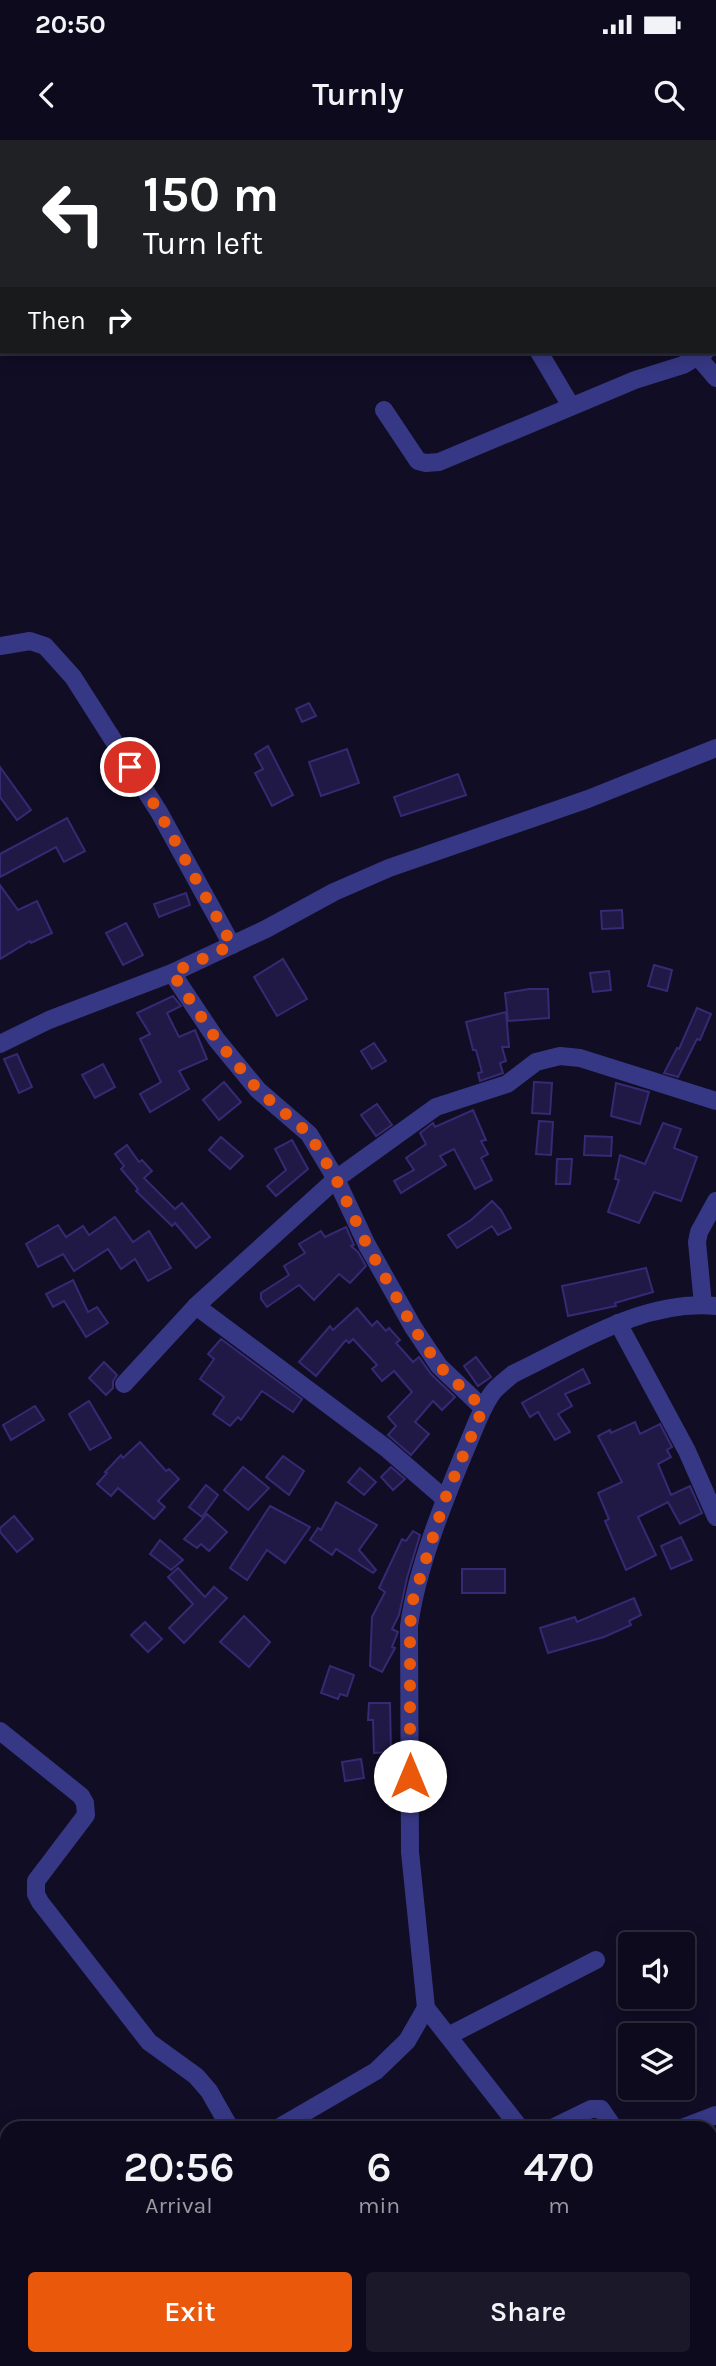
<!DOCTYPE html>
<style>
body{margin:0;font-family:Karla,sans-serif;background:#1a1829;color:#f1f3f6;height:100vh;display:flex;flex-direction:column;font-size:26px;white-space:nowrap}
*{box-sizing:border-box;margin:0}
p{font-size:23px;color:#9a9aa3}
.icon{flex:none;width:38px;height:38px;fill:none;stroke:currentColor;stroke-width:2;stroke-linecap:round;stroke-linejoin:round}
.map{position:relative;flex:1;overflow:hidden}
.side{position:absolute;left:0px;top:1981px;width:718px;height:245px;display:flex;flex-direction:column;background:#0c0a1c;border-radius:21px 21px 0 0;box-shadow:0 4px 18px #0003,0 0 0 2px #2c2b3b}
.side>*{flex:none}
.guide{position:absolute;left:0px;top:0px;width:718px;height:214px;box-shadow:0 4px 18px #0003,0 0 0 2px #2c2b3b;background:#202124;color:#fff;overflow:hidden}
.fabs{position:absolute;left:618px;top:1792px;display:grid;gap:14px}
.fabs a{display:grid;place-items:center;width:77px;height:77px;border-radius:7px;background:#0c0a1c;box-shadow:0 4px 18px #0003,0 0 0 2px #2c2b3b;font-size:35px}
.pin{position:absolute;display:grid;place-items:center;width:60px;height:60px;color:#fff;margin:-30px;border:4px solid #fff;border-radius:50%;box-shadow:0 2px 7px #0007}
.me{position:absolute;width:77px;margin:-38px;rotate:0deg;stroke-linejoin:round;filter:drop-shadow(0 0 5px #0008)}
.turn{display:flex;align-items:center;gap:24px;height:147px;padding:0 28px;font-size:32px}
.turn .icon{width:91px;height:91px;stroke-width:2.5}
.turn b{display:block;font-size:49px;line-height:60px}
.then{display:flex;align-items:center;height:66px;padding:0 28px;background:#0003;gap:14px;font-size:26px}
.eta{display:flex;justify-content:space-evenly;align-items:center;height:119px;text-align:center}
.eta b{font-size:42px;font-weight:600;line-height:49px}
.primary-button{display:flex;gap:14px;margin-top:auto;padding:14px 28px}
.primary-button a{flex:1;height:80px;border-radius:7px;background:#ea580c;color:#fff;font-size:28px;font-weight:600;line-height:80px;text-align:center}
.primary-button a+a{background:#1a1829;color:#f1f3f6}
.status{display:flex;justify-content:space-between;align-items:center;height:49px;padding:0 35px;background:#0c0a1c;direction:ltr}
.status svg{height:19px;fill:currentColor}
header{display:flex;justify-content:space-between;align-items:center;height:91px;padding:0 28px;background:#0c0a1c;font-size:32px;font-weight:600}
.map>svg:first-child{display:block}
.building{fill:#201946;stroke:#352a73;stroke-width:2}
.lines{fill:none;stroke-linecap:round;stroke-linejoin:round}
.minor{stroke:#373885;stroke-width:18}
.route{stroke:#ea580c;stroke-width:12;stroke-dasharray:0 21.6}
</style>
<div class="status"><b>20:50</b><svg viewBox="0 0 49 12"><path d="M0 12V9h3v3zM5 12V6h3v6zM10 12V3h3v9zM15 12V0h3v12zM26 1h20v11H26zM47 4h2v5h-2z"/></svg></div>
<header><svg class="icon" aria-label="back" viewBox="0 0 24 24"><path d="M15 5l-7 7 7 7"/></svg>Turnly<svg class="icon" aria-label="search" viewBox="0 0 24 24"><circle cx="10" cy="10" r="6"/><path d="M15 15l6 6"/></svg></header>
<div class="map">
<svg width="716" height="2226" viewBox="0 0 716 2226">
<rect width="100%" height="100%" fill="#100d25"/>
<g class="building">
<path d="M309 563 316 576 302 582 296 569Z"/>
<path d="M268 606 293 655 272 666 255 633 263 629 255 614Z"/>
<path d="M347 609 359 643 321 656 309 622Z"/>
<path d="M0 627 31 670 17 680 0 657Z"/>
<path d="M458 634 466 655 401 676 394 657Z"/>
<path d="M67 678 85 711 64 722 56 707 0 737V714Z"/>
<path d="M0 745 18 770 37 761 52 793 31 803 30 801 0 819Z"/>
<path d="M186 753 190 765 159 777 154 764Z"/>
<path d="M622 770 623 788 602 789 601 771Z"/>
<path d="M126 783 143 815 123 825 106 793Z"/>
<path d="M283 819 307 859 277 876 254 837Z"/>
<path d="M654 825 672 830 667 851 648 846Z"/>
<path d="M609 831 611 850 593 852 590 833Z"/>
<path d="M529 849H548L549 878 508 881 505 853Z"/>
<path d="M173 856 181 866 167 873 179 897 195 890 207 919 179 931 189 949 150 972 140 954 161 942 140 899 150 894 137 873Z"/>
<path d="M697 868 711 874 700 900 697 899 678 937 664 933 677 908 679 909Z"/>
<path d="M506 872 509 907H502L506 921 500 923 503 933 480 941 478 933 482 932 476 910H473L466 882Z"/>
<path d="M374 903 386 921 372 929 361 911Z"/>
<path d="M17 914 32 947 19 953 4 919Z"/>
<path d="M103 924 115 947 95 958 82 935Z"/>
<path d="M224 942 241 962 219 980 203 960Z"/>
<path d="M534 942 552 943 550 974 532 973Z"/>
<path d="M616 943 649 952 640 984 611 976Z"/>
<path d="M377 964 392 985 376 996 361 975Z"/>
<path d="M473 970 486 1000 481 1001 488 1014 481 1018 492 1040 475 1049 454 1009 440 1016 446 1025 401 1053 394 1041 414 1030 406 1018 426 1004 420 993 433 983 435 987Z"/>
<path d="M539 981 553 982 551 1015 536 1014Z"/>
<path d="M663 983 681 989 674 1008 697 1017 681 1061 654 1052 639 1083 608 1072 619 1040 615 1039 620 1015 645 1024Z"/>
<path d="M585 996 612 997 611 1016 584 1015Z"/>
<path d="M221 997 243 1016 230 1029 209 1010Z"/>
<path d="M292 1000 308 1029 276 1056 267 1046 286 1030 275 1009Z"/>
<path d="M127 1005 139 1022 142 1020 152 1031 144 1038 175 1069 182 1063 210 1097 196 1108 175 1083 172 1086 136 1051 138 1049 121 1029 124 1026 115 1014Z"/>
<path d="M557 1019H572L570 1044H556Z"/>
<path d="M492 1061 501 1070 511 1088 498 1095 492 1086 457 1108 448 1095 471 1080Z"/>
<path d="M115 1077 133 1102 149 1091 171 1128 148 1141 135 1119 121 1129 108 1109 74 1131 63 1114 38 1127 26 1104 58 1085 66 1097 83 1086 89 1095Z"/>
<path d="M346 1087 354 1105 351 1106 358 1112 366 1126 350 1143 339 1134 314 1160 299 1145 267 1167 261 1159V1153L289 1135 284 1126 305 1113 299 1104 321 1091 325 1097Z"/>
<path d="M646 1128 653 1152 615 1163 616 1166 568 1176 562 1146Z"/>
<path d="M73 1140 88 1172 97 1167 108 1183 86 1197 64 1161 53 1167 46 1154Z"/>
<path d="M357 1168 372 1186 377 1181 386 1191 389 1188 400 1200 396 1203 413 1222 419 1217 431 1234 455 1257 442 1270 433 1261 415 1282 429 1294 411 1315 388 1295 396 1286 388 1277 412 1252 394 1231 382 1241 372 1229 377 1225 353 1199 349 1203 346 1200 316 1236 299 1222 330 1186 333 1190Z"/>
<path d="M221 1199 302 1259 293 1272 262 1251 241 1280 238 1277 230 1286 213 1274 224 1257 200 1239 214 1219 208 1214Z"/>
<path d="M476 1217 491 1237 478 1246 464 1226Z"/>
<path d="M104 1222 117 1235 113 1241V1248L106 1255 89 1238Z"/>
<path d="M583 1229 590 1243 565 1254 572 1266 558 1274 570 1292 555 1300 538 1272 530 1277 522 1263Z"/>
<path d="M89 1261 111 1298 90 1310 69 1274Z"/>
<path d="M35 1266 44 1280 11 1300 3 1285Z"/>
<path d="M635 1282 640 1294 660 1284 672 1307 667 1310 671 1317 658 1324 671 1355 690 1346 702 1373 680 1384 668 1362 638 1377 656 1415 626 1430 605 1381 609 1379 598 1353 622 1342 598 1296 610 1290 611 1293Z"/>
<path d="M140 1302 166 1331 169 1329 179 1339 158 1361 165 1367 154 1379 118 1348 111 1356 97 1344 107 1333 105 1332 121 1315 123 1318Z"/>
<path d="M283 1316 304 1331 289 1355 266 1337Z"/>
<path d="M243 1327 269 1348 248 1370 224 1350Z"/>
<path d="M391 1327 405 1339 393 1350 381 1337Z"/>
<path d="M360 1328 376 1342 364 1355 348 1342Z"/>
<path d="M206 1345 218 1355 202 1377 189 1367Z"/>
<path d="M336 1362 377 1385 359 1410 376 1430 373 1433 336 1409 332 1415 310 1400 318 1388 321 1390Z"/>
<path d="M270 1366 310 1387 285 1423 267 1410 247 1440 230 1428Z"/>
<path d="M207 1374 227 1392 209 1411 201 1404 197 1408 184 1399Z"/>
<path d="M14 1376 33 1399 17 1412 0 1392V1388Z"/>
<path d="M413 1391 420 1395 407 1438 399 1475 392 1489 398 1492 392 1507 395 1508 382 1532 370 1526 372 1477 385 1452 379 1448 402 1399 406 1401Z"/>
<path d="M681 1397 692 1420 671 1429 661 1406Z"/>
<path d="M160 1400 183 1420 171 1430 150 1414Z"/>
<path d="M178 1428 205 1457 214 1447 227 1458 184 1503 169 1488 193 1464 168 1437Z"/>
<rect x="462" y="1429" width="43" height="24"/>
<path d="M634 1458 641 1475 629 1481 631 1485 604 1497 548 1513 540 1488 575 1477 577 1482Z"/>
<path d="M244 1476 270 1502 249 1527 220 1502Z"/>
<path d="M145 1482 162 1499 148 1512 131 1495Z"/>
<path d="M330 1526 354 1535 347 1556 340 1554 338 1559 321 1553Z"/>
<path d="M369 1563H390L391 1612 374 1613 373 1580H368Z"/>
<path d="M361 1619 364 1638 345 1641 342 1622Z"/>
</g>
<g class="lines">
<g class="minor">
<path d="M716 205V204"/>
<path d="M539 212 571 266"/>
<path d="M698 217 716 238"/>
<path d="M384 270 418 321 426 323 439 322 635 240 683 225 705 212"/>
<path d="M0 506 30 501 45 506 73 537 159 672 232 805"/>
<path d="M172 833 216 899 258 950 309 994 336 1039 367 1105 413 1187 439 1226 483 1268"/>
<path d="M0 904 49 880 172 833 266 789 334 752 389 728 588 659 716 608"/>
<path d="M703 1165 697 1102 699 1092 716 1061"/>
<path d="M196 1166 386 1308 445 1359"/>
<path d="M618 1183 687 1311 716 1377"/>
<path d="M124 1244 196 1166 336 1039 436 967 507 944 536 922 560 916 580 918 716 961"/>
<path d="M0 1591 81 1656 85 1663 86 1675 36 1741V1754L40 1762 149 1902 196 1936 209 1951 230 1988"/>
<path d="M448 1896 596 1820"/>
<path d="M278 1988 376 1931 407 1901 426 1868"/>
<path d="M520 1988 426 1868 410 1712 409 1486C417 1427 444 1361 467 1306 475 1288 481 1268 493 1252 499 1245 506 1240 513 1234 576 1204 644 1159 716 1166"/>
<path d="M552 1988 591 1969H601L614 1988"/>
<path d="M682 1988 716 1975"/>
<path d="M0 2137 7 2135"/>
<path d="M710 2147 716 2143"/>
<path d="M643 2219 644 2226"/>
</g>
</g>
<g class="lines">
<path class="route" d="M130 627 159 672 232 805 172 833 216 899 258 950 309 994 336 1039 367 1105 413 1187 439 1226 483 1268 445 1359 413 1460 410 1486V1636"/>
</g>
</svg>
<div class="fabs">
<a><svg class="icon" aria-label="sound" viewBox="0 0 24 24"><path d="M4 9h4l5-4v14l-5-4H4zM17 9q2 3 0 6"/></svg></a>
<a><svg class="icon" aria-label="layers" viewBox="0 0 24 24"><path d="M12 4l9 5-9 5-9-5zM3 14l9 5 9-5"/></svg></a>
</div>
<div class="pin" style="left:130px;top:627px;background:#d93025"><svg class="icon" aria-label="arrive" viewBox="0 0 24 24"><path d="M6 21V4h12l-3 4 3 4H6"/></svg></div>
<svg class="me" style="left:410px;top:1636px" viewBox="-20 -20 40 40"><circle r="19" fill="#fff"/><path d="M0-13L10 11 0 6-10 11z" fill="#ea580c"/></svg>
<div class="guide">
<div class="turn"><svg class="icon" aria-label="left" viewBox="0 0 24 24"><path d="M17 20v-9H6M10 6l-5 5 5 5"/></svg><div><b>150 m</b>Turn left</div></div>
<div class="then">Then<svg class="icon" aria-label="right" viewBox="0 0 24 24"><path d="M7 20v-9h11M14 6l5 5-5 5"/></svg></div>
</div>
<section class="side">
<div class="eta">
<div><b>20:56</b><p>Arrival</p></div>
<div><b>6</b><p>min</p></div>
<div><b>470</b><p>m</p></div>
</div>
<div class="primary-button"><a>Exit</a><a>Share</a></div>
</section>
</div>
